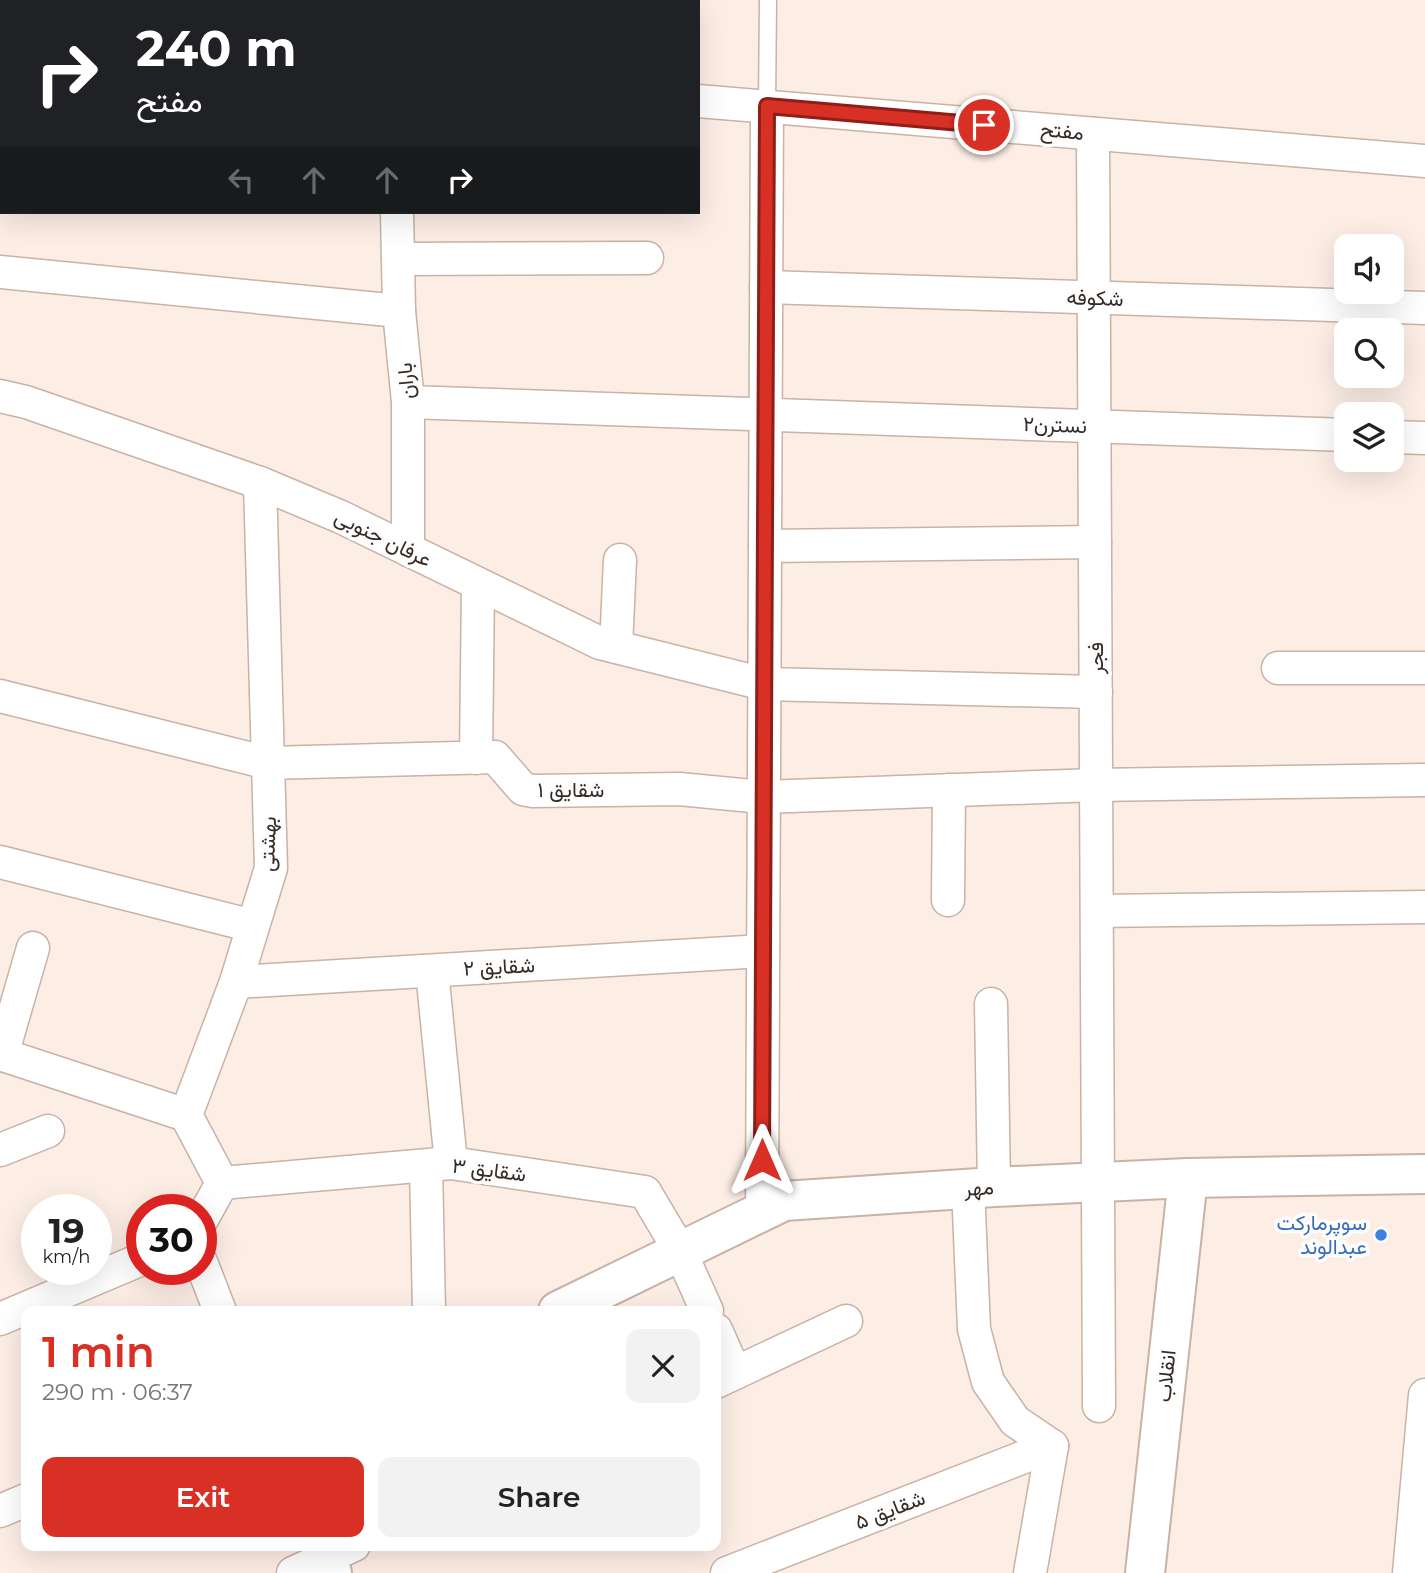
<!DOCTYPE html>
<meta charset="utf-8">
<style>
body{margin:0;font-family:Montserrat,Vazirmatn,sans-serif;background:#f2f2f2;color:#222;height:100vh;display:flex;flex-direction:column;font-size:26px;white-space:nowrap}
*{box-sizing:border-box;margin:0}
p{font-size:23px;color:#767676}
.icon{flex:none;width:38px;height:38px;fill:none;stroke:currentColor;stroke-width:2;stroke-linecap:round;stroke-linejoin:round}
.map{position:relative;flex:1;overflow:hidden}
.drawer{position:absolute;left:21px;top:1306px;width:700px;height:245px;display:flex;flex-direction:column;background:#fff;border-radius:14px;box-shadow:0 7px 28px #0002}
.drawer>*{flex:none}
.hud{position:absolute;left:0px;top:0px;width:700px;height:214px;box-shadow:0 7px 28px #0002;background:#202124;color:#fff;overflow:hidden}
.tools{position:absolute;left:1334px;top:234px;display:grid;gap:14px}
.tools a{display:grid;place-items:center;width:70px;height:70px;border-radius:14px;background:#fff;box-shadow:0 7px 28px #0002;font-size:35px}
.speed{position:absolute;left:21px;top:1194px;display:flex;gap:14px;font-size:35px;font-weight:700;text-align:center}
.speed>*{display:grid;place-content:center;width:91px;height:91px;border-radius:50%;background:#fff;box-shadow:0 7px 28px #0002;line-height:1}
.speed small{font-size:18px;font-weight:400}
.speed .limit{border:10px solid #d22;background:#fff;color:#111}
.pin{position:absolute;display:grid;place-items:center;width:60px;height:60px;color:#fff;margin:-30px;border:4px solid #fff;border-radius:50%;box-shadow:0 2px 7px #0007}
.me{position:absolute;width:77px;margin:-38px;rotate:0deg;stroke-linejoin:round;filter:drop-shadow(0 0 5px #0008)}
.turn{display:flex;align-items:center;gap:24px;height:147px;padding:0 21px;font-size:32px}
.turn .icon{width:91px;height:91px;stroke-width:2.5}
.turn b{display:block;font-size:49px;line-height:60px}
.lanes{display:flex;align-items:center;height:66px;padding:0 21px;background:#0003;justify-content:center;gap:35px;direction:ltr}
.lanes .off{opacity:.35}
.round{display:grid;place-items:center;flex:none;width:74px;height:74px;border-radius:14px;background:#f2f2f2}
.overview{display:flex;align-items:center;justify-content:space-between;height:119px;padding:0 21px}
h1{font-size:42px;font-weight:600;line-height:52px;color:#d93025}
.cta{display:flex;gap:14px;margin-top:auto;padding:14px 21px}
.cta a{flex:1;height:80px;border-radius:14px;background:#d93025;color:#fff;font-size:28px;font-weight:600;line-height:80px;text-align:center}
.cta a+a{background:#f2f2f2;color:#222}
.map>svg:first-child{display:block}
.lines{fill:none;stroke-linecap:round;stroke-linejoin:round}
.lane-casing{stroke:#c9b2a6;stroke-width:19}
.street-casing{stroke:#c9b2a6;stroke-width:35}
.secondary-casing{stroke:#c9b2a6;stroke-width:42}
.lane{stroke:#fff;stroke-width:16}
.street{stroke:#fff;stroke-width:32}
.secondary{stroke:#fff;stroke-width:38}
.route-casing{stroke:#8d1f18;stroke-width:18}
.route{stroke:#d93025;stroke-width:12}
.shop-dot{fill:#3f7fe0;stroke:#fdfdfd;stroke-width:2.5}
.labels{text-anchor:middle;stroke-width:7;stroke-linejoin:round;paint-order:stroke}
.street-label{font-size:21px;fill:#342b26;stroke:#fdfdfd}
.shop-label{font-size:21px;fill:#366cbe;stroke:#fdfdfd;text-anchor:end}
</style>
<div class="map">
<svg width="1425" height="1573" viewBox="0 0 1425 1573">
<rect width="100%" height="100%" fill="#fcede5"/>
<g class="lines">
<defs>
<path id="lane" d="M767 106 768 0"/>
<g id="street">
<path d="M0 30H2"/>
<path d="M698 101 1425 161"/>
<path d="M1093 134 1099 1406"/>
<path d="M397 212 399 311 408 402V550"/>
<path d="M398 259 647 258"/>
<path d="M0 272 399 311"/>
<path d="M766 287 1425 308"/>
<path d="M0 396 26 402 260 483 341 517 600 643 764 684 1096 692"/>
<path d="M408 402 1346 435"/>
<path d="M1391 437 1425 438"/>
<path d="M765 546 1095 542"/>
<path d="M616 647 620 560"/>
<path d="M1278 668H1425"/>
<path d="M0 696 268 763 495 757 523 789 533 791 679 789 763 797 1096 785 1425 780"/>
<path d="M476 758 478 584"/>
<path d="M0 862 253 926"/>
<path d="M948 900 949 790"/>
<path d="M1097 911 1425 907"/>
<path d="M432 971 451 1163"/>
<path d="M236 982 763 951"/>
<path d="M991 1004 994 1187"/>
<path d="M0 1054 186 1115"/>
<path d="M2 1055 33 948"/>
<path d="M0 1150 48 1131"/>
<path d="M426 1166 429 1311"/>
<path d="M222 1183 451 1163 645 1192 680 1251 707 1311"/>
<path d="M968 1188 974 1329 988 1382 1015 1421 1052 1446"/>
<path d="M762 1212 767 106"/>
<path d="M201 1221 222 1183 186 1115 236 982 271 868 260 483"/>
<path d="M201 1262 220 1311"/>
<path d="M0 1319 142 1259"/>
<path d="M716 1330 735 1373"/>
<path d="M716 1382 846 1321"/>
<path d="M0 1511 26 1500"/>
<path d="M293 1573 354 1545"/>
<path d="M727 1573 1052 1446"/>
<path d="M1030 1573 1052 1446"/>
<path d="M1409 1573 1425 1395"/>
</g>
<g id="secondary">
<path d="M558 1311 784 1201 994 1187 1188 1178 1425 1174"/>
<path d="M320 1545 332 1573"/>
<path d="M1145 1573 1188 1178"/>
</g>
</defs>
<use href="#lane" class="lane-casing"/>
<use href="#street" class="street-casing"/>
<use href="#secondary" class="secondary-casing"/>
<use href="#lane" class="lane"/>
<use href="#street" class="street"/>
<use href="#secondary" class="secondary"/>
</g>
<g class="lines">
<defs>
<path id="route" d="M762 1160 767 106 984 125"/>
</defs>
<use href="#route" class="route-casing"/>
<use href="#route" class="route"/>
</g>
<circle class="shop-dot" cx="1381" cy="1235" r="7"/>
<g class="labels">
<g class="street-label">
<text transform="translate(1062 131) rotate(5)" y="7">مفتح</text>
<text transform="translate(1095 298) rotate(2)" y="7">شکوفه</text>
<text transform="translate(406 381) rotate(-95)" y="7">باران</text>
<text transform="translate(1055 425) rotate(2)" y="7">نسترن۲</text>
<text transform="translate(383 538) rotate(26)" y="7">عرفان جنوبی</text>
<text transform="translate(1096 658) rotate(-90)" y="7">فجر</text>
<text x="571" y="797">شقایق ۱</text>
<text transform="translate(268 844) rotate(-88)" y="7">بهشتی</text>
<text transform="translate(499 967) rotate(-3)" y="7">شقایق ۲</text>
<text transform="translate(489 1170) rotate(7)" y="7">شقایق ۳</text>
<text transform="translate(979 1188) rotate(-3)" y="7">مهر</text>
<text transform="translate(1166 1376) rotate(-84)" y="7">انقلاب</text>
<text transform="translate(890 1510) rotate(-21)" y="7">شقایق ۵</text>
</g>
<g class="shop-label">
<text x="1367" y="1230">سوپرمارکت<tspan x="1367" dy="24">عبدالوند</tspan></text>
</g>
</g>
</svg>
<div class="tools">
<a><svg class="icon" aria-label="sound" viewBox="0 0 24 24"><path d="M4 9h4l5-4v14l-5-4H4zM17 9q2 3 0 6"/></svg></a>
<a><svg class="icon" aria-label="search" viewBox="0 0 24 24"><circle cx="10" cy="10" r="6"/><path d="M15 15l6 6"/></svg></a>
<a><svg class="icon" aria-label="layers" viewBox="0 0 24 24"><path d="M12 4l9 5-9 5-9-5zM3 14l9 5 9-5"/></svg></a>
</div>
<div class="speed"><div>19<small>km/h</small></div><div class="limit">30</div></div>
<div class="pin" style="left:984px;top:125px;background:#d93025"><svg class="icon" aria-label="arrive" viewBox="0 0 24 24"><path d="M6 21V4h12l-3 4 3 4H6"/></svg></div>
<svg class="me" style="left:762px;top:1160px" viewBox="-20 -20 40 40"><path d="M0-17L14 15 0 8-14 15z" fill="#d93025" stroke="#fff" stroke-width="4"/></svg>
<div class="hud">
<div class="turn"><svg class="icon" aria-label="right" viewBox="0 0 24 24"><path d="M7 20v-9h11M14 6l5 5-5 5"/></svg><div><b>240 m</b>مفتح</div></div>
<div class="lanes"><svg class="icon off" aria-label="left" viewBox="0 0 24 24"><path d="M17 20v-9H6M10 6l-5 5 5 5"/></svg><svg class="icon off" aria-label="ahead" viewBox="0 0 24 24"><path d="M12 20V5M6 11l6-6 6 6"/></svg><svg class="icon off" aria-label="ahead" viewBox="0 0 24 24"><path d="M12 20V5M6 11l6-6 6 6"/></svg><svg class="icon" aria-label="right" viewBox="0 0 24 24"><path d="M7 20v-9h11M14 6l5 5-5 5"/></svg></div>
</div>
<section class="drawer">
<div class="overview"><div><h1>1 min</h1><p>290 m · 06:37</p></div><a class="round"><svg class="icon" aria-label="close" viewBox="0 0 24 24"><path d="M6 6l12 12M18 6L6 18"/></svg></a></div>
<div class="cta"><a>Exit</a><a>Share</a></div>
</section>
</div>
